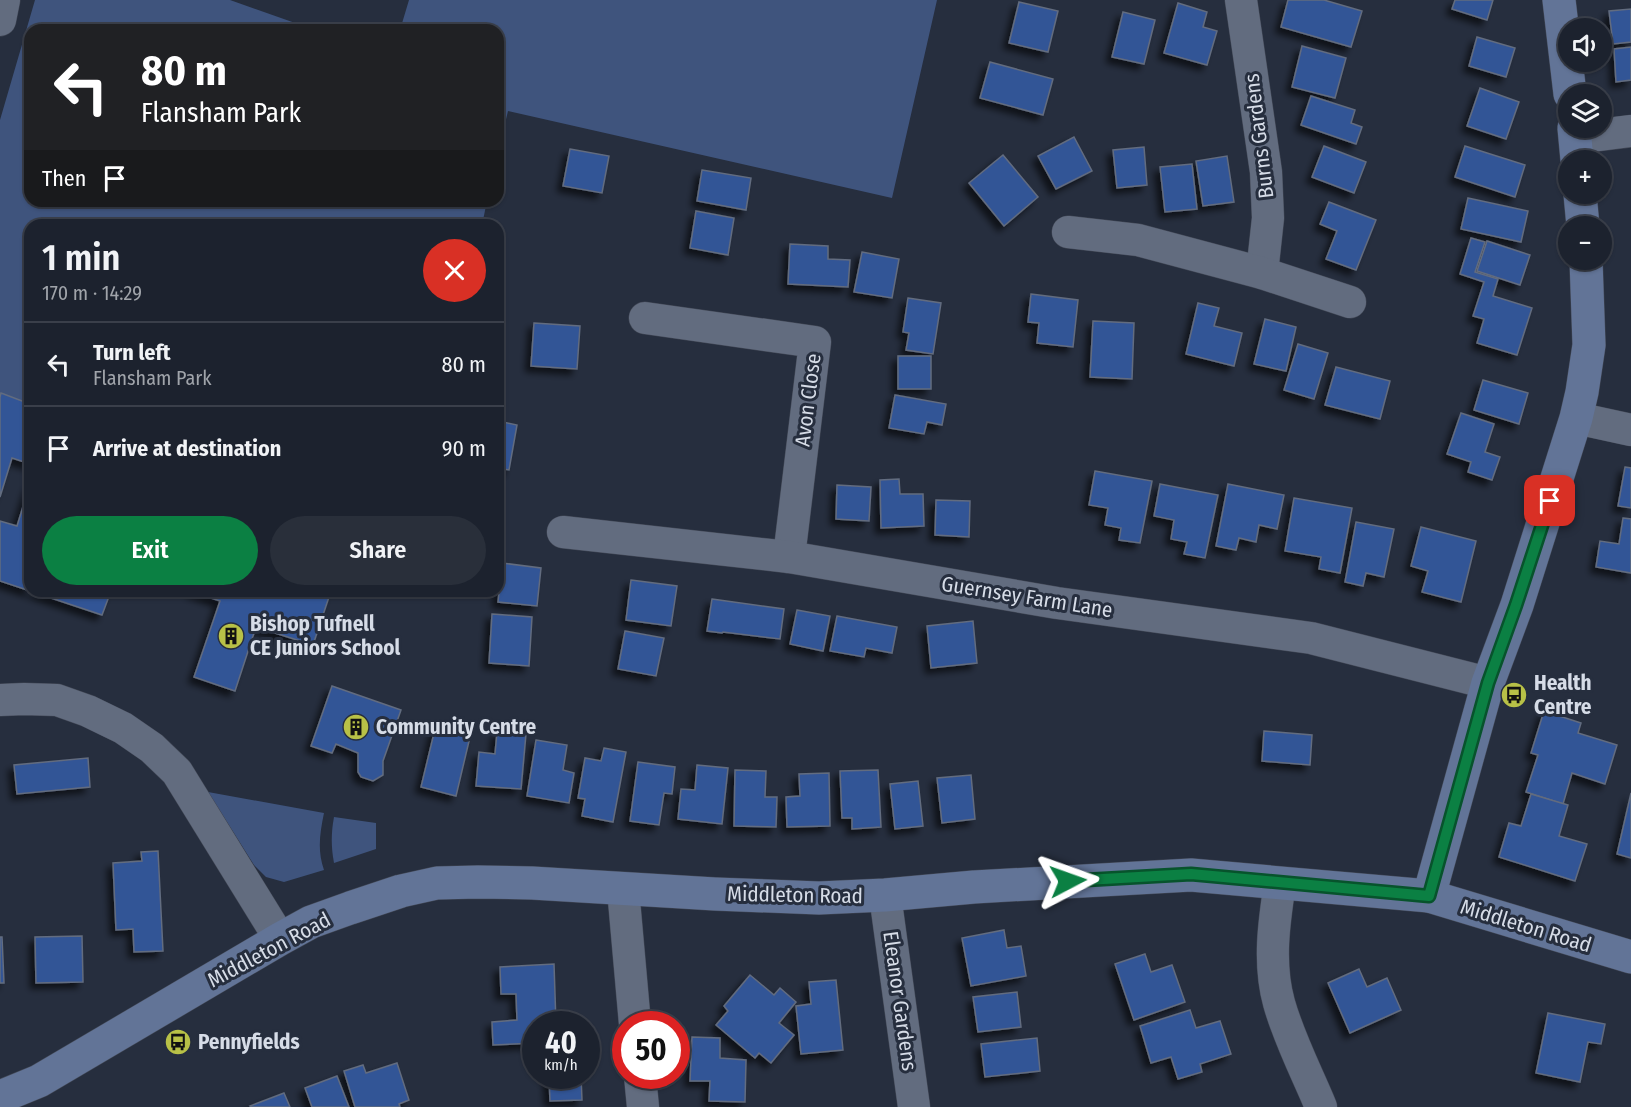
<!DOCTYPE html>
<meta charset="utf-8">
<style>
body{margin:0;font-family:"Fira Sans Condensed",sans-serif;background:#292f3a;color:#f1f3f6;height:100vh;display:flex;flex-direction:column;font-size:22px;white-space:nowrap}
*{box-sizing:border-box;margin:0}
p{font-size:20px;color:#a0a4aa}
.icon{flex:none;width:33px;height:33px;fill:none;stroke:currentColor;stroke-width:2;stroke-linecap:round;stroke-linejoin:round}
.map{position:relative;flex:1;overflow:hidden}
.side{position:absolute;left:24px;top:219px;width:480px;height:378px;display:flex;flex-direction:column;background:#1c222e;border-radius:18px;box-shadow:0 2px 4px #0004,0 0 0 2px #3a3f4a}
.side>*{flex:none}
.banner{position:absolute;left:24px;top:24px;width:480px;height:183px;border-radius:18px;box-shadow:0 2px 4px #0004,0 0 0 2px #3a3f4a;background:#202124;color:#fff;overflow:hidden}
.controls{position:absolute;left:1558px;top:18px;display:grid;gap:12px}
.controls a{display:grid;place-items:center;width:54px;height:54px;border-radius:50%;background:#1c222e;box-shadow:0 2px 4px #0004,0 0 0 2px #3a3f4a;font-size:30px}
.speed{position:absolute;left:522px;top:1011px;display:flex;gap:12px;font-size:30px;font-weight:700;text-align:center}
.speed>*{display:grid;place-content:center;width:78px;height:78px;border-radius:50%;background:#1c222e;box-shadow:0 2px 4px #0004,0 0 0 2px #3a3f4a;line-height:1}
.speed small{font-size:15px;font-weight:400}
.speed .limit{border:9px solid #d22;background:#fff;color:#111}
.pin{position:absolute;display:grid;place-items:center;width:51px;height:51px;color:#fff;margin:-26px;border-radius:12px;box-shadow:0 3px 9px #0006}
.me{position:absolute;width:66px;margin:-33px;rotate:86deg;stroke-linejoin:round;filter:drop-shadow(0 0 4px #0008)}
.turn{display:flex;align-items:center;gap:21px;height:126px;padding:0 18px;font-size:27px}
.turn .icon{width:78px;height:78px;stroke-width:2.5}
.turn b{display:block;font-size:42px;line-height:51px}
.then{display:flex;align-items:center;height:57px;padding:0 18px;background:#0003;gap:12px;font-size:22px}
.round{display:grid;place-items:center;flex:none;width:63px;height:63px;border-radius:32px;background:#292f3a}
.head{display:flex;align-items:center;justify-content:space-between;height:102px;padding:0 18px}
h1{font-size:36px;font-weight:600;line-height:45px}
.cta{display:flex;gap:12px;margin-top:auto;padding:12px 18px}
.cta a{flex:1;height:69px;border-radius:36px;background:#0b8043;color:#fff;font-size:24px;font-weight:600;line-height:69px;text-align:center}
.cta a+a{background:#292f3a;color:#f1f3f6}
ul{padding:0;list-style:none}
li{display:flex;align-items:center;gap:18px;height:84px;padding:0 18px;border-top:2px solid #3a3f4a}
li div{flex:1}
li b{display:block;font-size:22px}
li em{font-style:normal}
.map>svg:first-child{display:block}
.green{fill:#3f547d}
.building{fill:#335496;stroke:#626c7f;stroke-width:1.5;filter:url(#shadow)}
.lines{fill:none;stroke-linecap:round;stroke-linejoin:round}
.street-casing{stroke:#434957;stroke-width:33}
.secondary-casing{stroke:#434957;stroke-width:34}
.street{stroke:#626c7f;stroke-width:32}
.secondary{stroke:#627497;stroke-width:33}
.route-casing{stroke:#07532c;stroke-width:15}
.route{stroke:#0b8043;stroke-width:10}
.labels{text-anchor:middle;stroke-width:6;stroke-linejoin:round;paint-order:stroke}
.street-label{font-size:21px;fill:#d6dce7;stroke:#262e3e}
.poi-label{font-size:21px;font-weight:bold;fill:#d6dce7;stroke:#262e3e;text-anchor:start}
</style>
<div class="map">
<svg width="1631" height="1107" viewBox="0 0 1631 1107">
<defs>
<filter id="shadow"><feDropShadow dx="-5.5" dy="5.5" stdDeviation="3" flood-color="#0009"/></filter>
</defs>
<rect width="100%" height="100%" fill="#262e3e"/>
<g class="green">
<path d="M35 0H230L315 30H30V201H487L482 225H30V404L2 394 0 397V120Z"/>
<path d="M409 0H937L892 198 508 111 498 153V30H400Z"/>
<path d="M208 792 324 813C320 833 317 850 324 870L284 882 266 877 254 865Z"/>
<path d="M334 817 376 823V849L334 863C331 847 331 833 334 817Z"/>
</g>
<g class="building">
<path d="M1288 0H1324L1362 11 1351 47 1281 27Z"/>
<path d="M1455 0H1493L1487 20 1452 9Z"/>
<path d="M1019 2 1058 11 1048 52 1009 43Z"/>
<path d="M1178 3 1207 12 1203 27 1217 31 1207 65 1164 53Z"/>
<path d="M1631 9V42L1613 44 1609 11Z"/>
<path d="M1123 12 1155 20 1144 64 1112 57Z"/>
<path d="M1477 37 1515 48 1506 77 1469 66Z"/>
<path d="M1302 46 1346 58 1335 98 1292 87Z"/>
<path d="M1631 47V80L1616 82 1614 49Z"/>
<path d="M990 62 1053 79 1043 115 980 98Z"/>
<path d="M1480 88 1519 102 1506 139 1467 126Z"/>
<path d="M1311 96 1355 110 1351 123 1362 127 1356 144 1301 125Z"/>
<path d="M1074 137 1092 171 1056 189 1038 156Z"/>
<path d="M1324 146 1366 162 1354 193 1312 177Z"/>
<path d="M1465 146 1525 165 1515 197 1455 177Z"/>
<path d="M1144 147 1147 185 1117 188 1113 150Z"/>
<path d="M570 149 609 156 602 193 563 186Z"/>
<path d="M1003 155 1038 197 1004 226 969 183Z"/>
<path d="M1227 156 1234 202 1203 206 1196 161Z"/>
<path d="M1192 164 1197 209 1165 212 1160 167Z"/>
<path d="M702 170 751 178 746 210 697 201Z"/>
<path d="M1468 198 1528 211 1521 242 1461 229Z"/>
<path d="M1329 202 1376 220 1356 270 1326 259 1337 231 1320 224Z"/>
<path d="M696 211 734 218 728 255 690 248Z"/>
<path d="M1471 238 1485 242 1475 272 1498 279 1493 296 1532 308 1517 355 1477 343 1484 319 1473 316 1484 282 1460 274Z"/>
<path d="M1487 241 1530 255 1520 285 1477 271Z"/>
<path d="M790 244 828 246V259L850 260 848 287 788 284Z"/>
<path d="M862 252 899 259 892 298 854 292Z"/>
<path d="M1031 294 1078 300 1073 347 1037 343 1039 323 1028 322Z"/>
<path d="M908 298 941 303 933 354 906 350 909 333 903 332Z"/>
<path d="M1198 303 1219 308 1214 326 1242 333 1234 366 1186 354Z"/>
<path d="M1265 319 1296 327 1286 371 1254 364Z"/>
<path d="M1093 321 1134 323 1132 379 1090 377Z"/>
<path d="M534 323 580 326 577 369 531 366Z"/>
<path d="M1298 344 1328 353 1314 399 1284 390Z"/>
<rect x="898" y="356" width="33" height="33"/>
<path d="M1336 367 1390 381 1380 419 1325 405Z"/>
<path d="M1483 380 1528 393 1519 424 1474 410Z"/>
<path d="M1 393 30 404V464L12 458 0 497V397Z"/>
<path d="M895 395 946 404 942 425 927 422 924 434 889 428Z"/>
<path d="M1461 413 1494 424 1485 452 1500 457 1492 480 1468 472 1471 462 1447 454Z"/>
<path d="M498 421 517 425 509 470 498 468Z"/>
<path d="M1625 467 1631 468V508L1618 506Z"/>
<path d="M1095 471 1152 481 1140 543 1119 540 1121 528 1105 525 1108 508 1089 505Z"/>
<path d="M899 479 900 494H923L924 526 881 528 880 480Z"/>
<path d="M30 484V591L0 581V521L17 526Z"/>
<path d="M1160 484 1218 495 1205 558 1184 554 1187 542 1171 539 1174 520 1154 516Z"/>
<path d="M1228 484 1284 495 1277 529 1259 525 1256 542 1239 538 1236 550 1216 546Z"/>
<path d="M837 485 871 487 869 521 836 519Z"/>
<path d="M1294 498 1352 508 1340 573 1319 569 1321 557 1285 551Z"/>
<path d="M936 500 970 501 969 537 935 535Z"/>
<path d="M1623 518 1631 519V573L1596 567 1600 541 1619 544Z"/>
<path d="M1356 522 1394 529 1384 577 1366 573 1363 586 1345 582Z"/>
<path d="M1421 527 1476 541 1461 602 1422 592 1428 571 1411 566Z"/>
<path d="M502 563 541 568 537 606 498 602Z"/>
<path d="M631 580 677 586 671 626 626 620Z"/>
<path d="M30 591H111L102 615Z"/>
<path d="M190 591H331L313 645 256 627 235 691 194 677 220 601Z"/>
<path d="M712 599 784 609 780 639 723 632 722 633 707 631Z"/>
<path d="M797 610 830 616 823 651 790 644Z"/>
<path d="M492 614 532 617 529 666 489 663Z"/>
<path d="M837 616 897 627 892 653 866 648 864 657 830 651Z"/>
<path d="M973 621 977 663 931 668 927 626Z"/>
<path d="M625 631 664 638 656 676 618 669Z"/>
<path d="M332 686 401 710 383 761V775L373 781 361 777 358 772V753L336 744 332 753 311 746Z"/>
<path d="M1544 711 1581 723 1578 733 1617 745 1605 784 1572 773 1563 804 1526 792 1538 755 1531 753Z"/>
<path d="M435 729 470 737 456 796 421 787Z"/>
<path d="M1264 731 1312 735 1310 765 1262 761Z"/>
<path d="M497 732 526 734 521 789 476 786 479 752 495 754Z"/>
<path d="M536 740 567 745 563 770 574 773 569 803 527 796Z"/>
<path d="M604 748 626 752 613 822 582 816 585 799 578 798 585 758 601 761Z"/>
<path d="M88 758 90 787 17 794 14 765Z"/>
<path d="M638 762 675 767 672 794 664 793 659 825 630 821Z"/>
<path d="M697 765 728 768 722 824 678 819 681 789 695 790Z"/>
<path d="M735 770 766 771 765 797H777L776 827 734 826Z"/>
<path d="M878 770 881 827 852 829V818H842L840 771Z"/>
<path d="M829 773 830 826 787 827 786 797 800 796 799 774Z"/>
<path d="M971 775 975 819 942 823 937 778Z"/>
<path d="M918 781 923 826 895 829 890 784Z"/>
<path d="M1631 793V858L1617 854Z"/>
<path d="M1531 794 1568 805 1559 836 1587 844 1575 881 1499 857 1509 823 1521 826Z"/>
<path d="M158 851 163 951 134 952 133 929 116 930 113 863 142 861 141 852Z"/>
<path d="M1004 930 1007 948 1021 946 1026 976 971 986 962 938Z"/>
<path d="M82 936 83 982 36 983 35 937Z"/>
<path d="M0 937H2L4 983H0Z"/>
<path d="M1145 954 1151 972 1172 965 1185 1002 1134 1020 1115 964Z"/>
<path d="M554 964 556 1024H536V1043L493 1045 492 1022 517 1020 516 994H501L500 967Z"/>
<path d="M1359 969 1367 987 1387 978 1401 1010 1350 1033 1328 983Z"/>
<path d="M750 975 774 995 780 988 796 1002 779 1023 794 1035 771 1063 759 1053 755 1058 716 1025 728 1011 724 1006Z"/>
<path d="M836 980 843 1050 801 1054 796 1006 811 1004 809 982Z"/>
<path d="M1017 992 1021 1027 978 1032 973 997Z"/>
<path d="M1190 1010 1196 1028 1220 1021 1231 1054 1200 1064 1202 1072 1178 1079 1171 1057 1151 1063 1140 1026Z"/>
<path d="M1548 1013 1605 1024 1601 1044 1588 1042 1580 1082 1536 1073Z"/>
<path d="M692 1037 720 1038V1058L746 1060 745 1102 709 1101 710 1081H690Z"/>
<path d="M1037 1038 1040 1071 985 1077 981 1044Z"/>
<path d="M397 1063 409 1100 399 1104 400 1107H355L344 1071 363 1065 366 1073Z"/>
<path d="M337 1076 349 1107H312L305 1088Z"/>
<path d="M549 1076H581L582 1100 550 1101Z"/>
<path d="M284 1093 290 1107H251L250 1106Z"/>
</g>
<g class="lines">
<defs>
<g id="street">
<path d="M1241 0 1266 172 1268 218 1262 273"/>
<path d="M0 20 4 0"/>
<path d="M1575 138 1631 131"/>
<path d="M1068 232 1138 240 1262 273 1350 302"/>
<path d="M645 318 815 342 789 557"/>
<path d="M1576 418 1631 430"/>
<path d="M563 532 789 557 1057 603 1311 638 1488 683"/>
<path d="M0 700 24 699 57 700 88 711 123 728 152 748 177 772 280 939"/>
<path d="M1280 883C1274 922 1268 964 1279 1003 1289 1039 1307 1073 1321 1107"/>
<path d="M623 889 635 1024"/>
<path d="M885 895 914 1107"/>
<path d="M640 1076 643 1107"/>
</g>
<g id="secondary">
<path d="M1559 0 1570 94"/>
<path d="M1574 128 1577 160"/>
<path d="M1580 194 1583 226"/>
<path d="M1429 896 1488 683 1517 605 1576 418 1582 392 1589 345 1586 260"/>
<path d="M0 1097 39 1081 280 939 311 922 350 908 401 891 437 883 478 882 532 883 715 894 819 898 885 895 974 887 1191 875 1429 896 1631 957"/>
</g>
</defs>
<use href="#street" class="street-casing"/>
<use href="#secondary" class="secondary-casing"/>
<use href="#street" class="street"/>
<use href="#secondary" class="secondary"/>
</g>
<g class="lines">
<defs>
<path id="route" d="M1068 881 1191 874 1429 896 1488 683 1516 605 1550 501"/>
</defs>
<use href="#route" class="route-casing"/>
<use href="#route" class="route"/>
</g>
<defs>
<symbol id="building-disc" viewBox="-11 -11 22 22"><circle r="9.5" fill="#b8c147" stroke="#262e3e"/><path d="M-4-6H4V6H1V3H-1V6H-4ZM-2.5-4.3h1.7v1.8h-1.7ZM.8-4.3h1.7v1.8H.8ZM-2.5-1h1.7V.8h-1.7ZM.8-1h1.7V.8H.8Z" fill="#111"/></symbol>
<symbol id="bus-disc" viewBox="-11 -11 22 22"><circle r="9.5" fill="#b8c147" stroke="#262e3e"/><path d="M-5-6H5V4H4V6H2V4H-2V6H-4V4H-5ZM-3.5-4V0h7V-4ZM-3.5 1.2v1.5H-2V1.2ZM2 1.2v1.5H3.5V1.2Z" fill="#111"/></symbol>
</defs>
<g fill-rule="evenodd">
<use href="#building-disc" x="216" y="621" width="30" height="30"/>
<use href="#bus-disc" x="1499" y="680" width="30" height="30"/>
<use href="#building-disc" x="341" y="712" width="30" height="30"/>
<use href="#bus-disc" x="163" y="1027" width="30" height="30"/>
</g>
<g class="labels">
<g class="street-label">
<text transform="translate(1259 136) rotate(-97)" y="7">Burns Gardens</text>
<text transform="translate(808 400) rotate(-83)" y="7">Avon Close</text>
<text transform="translate(1027 597) rotate(9)" y="7">Guernsey Farm Lane</text>
<text transform="translate(795 895) rotate(1)" y="7">Middleton Road</text>
<text transform="translate(1526 926) rotate(17)" y="7">Middleton Road</text>
<text transform="translate(269 950) rotate(-28)" y="7">Middleton Road</text>
<text transform="translate(900 1001) rotate(82)" y="7">Eleanor Gardens</text>
</g>
<g class="poi-label">
<text x="250" y="631">Bishop Tufnell<tspan x="250" dy="24">CE Juniors School</tspan></text>
<text x="1534" y="690">Health<tspan x="1534" dy="24">Centre</tspan></text>
<text x="376" y="734">Community Centre</text>
<text x="198" y="1049">Pennyfields</text>
</g>
</g>
</svg>
<div class="controls">
<a><svg class="icon" aria-label="sound" viewBox="0 0 24 24"><path d="M4 9h4l5-4v14l-5-4H4zM17 9q2 3 0 6"/></svg></a>
<a><svg class="icon" aria-label="layers" viewBox="0 0 24 24"><path d="M12 4l9 5-9 5-9-5zM3 14l9 5 9-5"/></svg></a>
<a>+</a>
<a>−</a>
</div>
<div class="speed"><div>40<small>km/h</small></div><div class="limit">50</div></div>
<div class="pin" style="left:1550px;top:501px;background:#d93025"><svg class="icon" aria-label="arrive" viewBox="0 0 24 24"><path d="M6 21V4h12l-3 4 3 4H6"/></svg></div>
<svg class="me" style="left:1068px;top:881px" viewBox="-20 -20 40 40"><path d="M0-17L14 15 0 8-14 15z" fill="#0b8043" stroke="#fff" stroke-width="4"/></svg>
<div class="banner">
<div class="turn"><svg class="icon" aria-label="left" viewBox="0 0 24 24"><path d="M17 20v-9H6M10 6l-5 5 5 5"/></svg><div><b>80 m</b>Flansham Park</div></div>
<div class="then">Then<svg class="icon" aria-label="arrive" viewBox="0 0 24 24"><path d="M6 21V4h12l-3 4 3 4H6"/></svg></div>
</div>
<section class="side">
<div class="head"><div><h1>1 min</h1><p>170 m · 14:29</p></div><a class="round" style="background:#d93025;color:#fff"><svg class="icon" aria-label="close" viewBox="0 0 24 24"><path d="M6 6l12 12M18 6L6 18"/></svg></a></div>
<ul>
<li><svg class="icon" aria-label="left" viewBox="0 0 24 24"><path d="M17 20v-9H6M10 6l-5 5 5 5"/></svg><div><b>Turn left</b><p>Flansham Park</p></div><em>80 m</em></li>
<li><svg class="icon" aria-label="arrive" viewBox="0 0 24 24"><path d="M6 21V4h12l-3 4 3 4H6"/></svg><div><b>Arrive at destination</b></div><em>90 m</em></li>
</ul>
<div class="cta"><a>Exit</a><a>Share</a></div>
</section>
</div>
